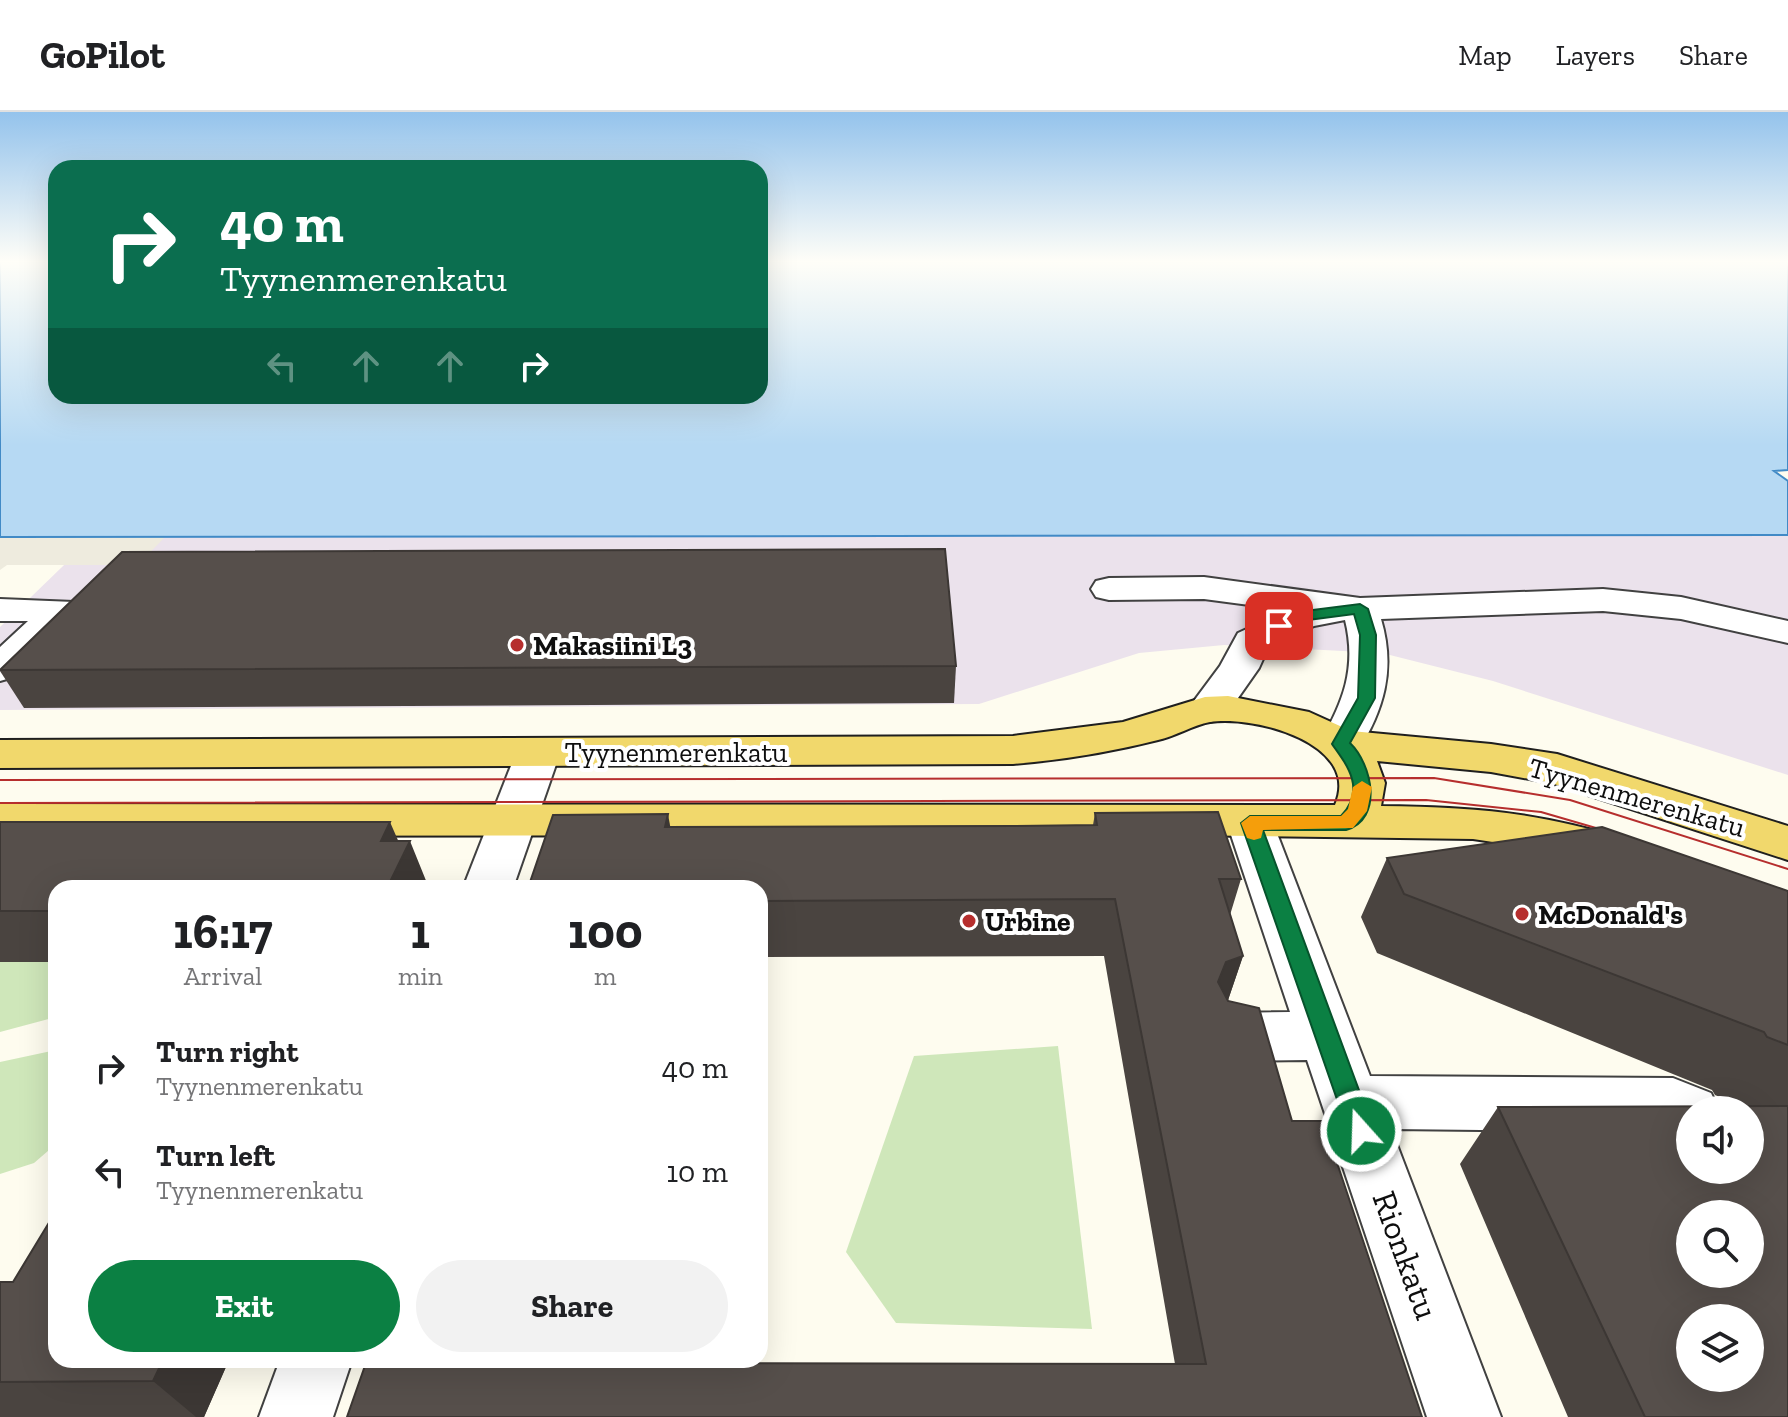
<!DOCTYPE html>
<style>
body{margin:0;font-family:"Zilla Slab",serif;background:#f2f2f2;color:#202124;height:100vh;display:flex;flex-direction:column;font-size:30px;white-space:nowrap}
*{box-sizing:border-box;margin:0}
p{font-size:26px;color:#757577}
.icon{flex:none;width:44px;height:44px;fill:none;stroke:currentColor;stroke-width:2;stroke-linecap:round;stroke-linejoin:round}
.map{position:relative;flex:1;overflow:hidden}
.details{position:absolute;left:48px;top:768px;width:720px;height:488px;display:flex;flex-direction:column;background:#fff;border-radius:24px;box-shadow:0 8px 32px #0002}
.details>*{flex:none}
.guide{position:absolute;left:48px;top:48px;width:720px;height:244px;border-radius:24px;box-shadow:0 8px 32px #0002;background:#0b6e4f;color:#fff;overflow:hidden}
.buttons{position:absolute;left:1676px;top:984px;display:grid;gap:16px}
.buttons a{display:grid;place-items:center;width:88px;height:88px;border-radius:50%;background:#fff;box-shadow:0 8px 32px #0002;font-size:40px}
.pin{position:absolute;display:grid;place-items:center;width:68px;height:68px;color:#fff;margin:-34px;border-radius:16px;box-shadow:0 4px 12px #0006}
.me{position:absolute;width:88px;margin:-44px;rotate:340deg;stroke-linejoin:round;filter:drop-shadow(0 0 6px #0008)}
.turn{display:flex;align-items:center;gap:28px;height:168px;padding:0 40px;font-size:36px}
.turn .icon{width:104px;height:104px;stroke-width:2.5}
.turn b{display:block;font-size:56px;line-height:68px}
.lanes{display:flex;align-items:center;height:76px;padding:0 40px;background:#0003;justify-content:center;gap:40px;direction:ltr}
.lanes .off{opacity:.35}
.eta{display:flex;justify-content:space-evenly;align-items:center;height:136px;text-align:center}
.eta b{font-size:48px;font-weight:700;line-height:56px}
.action{display:flex;gap:16px;margin-top:auto;padding:16px 40px}
.action a{flex:1;height:92px;border-radius:48px;background:#0b8043;color:#fff;font-size:32px;font-weight:700;line-height:92px;text-align:center}
.action a+a{background:#f2f2f2;color:#202124}
ul{padding:0;list-style:none}
li{display:flex;align-items:center;gap:24px;height:104px;padding:0 40px}
li div{flex:1}
li b{display:block;font-size:30px}
li em{font-style:normal}
header{display:flex;align-items:center;gap:48px;box-sizing:border-box;height:112px;padding:0 40px;background:#fff;border-bottom:2px solid #e0e0e0}
header strong{font-size:38px}
nav{display:flex;gap:44px;margin-inline-start:auto;font-size:28px}
.map>svg:first-child{display:block}
.industrial{fill:#ebe2ec}
.green{fill:#cfe7ba}
.plaza{fill:#eeebde}
.water{fill:#b6d9f3;stroke:#418ac6;stroke-width:2}
.lines{fill:none;stroke-linecap:round;stroke-linejoin:round}
.minor-casing{stroke:#414141;stroke-width:4}
.major-casing{stroke:#1f1f1f;stroke-width:4}
.minor{fill:#fff;fill-rule:evenodd}
.major{fill:#f1d86c;fill-rule:evenodd}
.tram{stroke:#b62e2d;stroke-width:2}
.wall{fill:#4a4440}
.shaded-wall{fill:#3c3734}
.building{fill:#564f4b;stroke:#3c3734;stroke-width:2;fill-rule:evenodd}
.route{fill:#0b8043;stroke:#07532c;stroke-width:2}
.slow{fill:#f59e0b}
.poi-dot{fill:#b62e2d;stroke:#fff;stroke-width:3}
.labels{text-anchor:middle;stroke-width:8;stroke-linejoin:round;paint-order:stroke}
.poi-label{font-size:28px;font-weight:bold;fill:#0e0e0e;stroke:#fff;text-anchor:start}
.street-label{font-size:28px;fill:#0e0e0e;stroke:#fff}
.near-street-label{font-size:34px;fill:#0e0e0e;stroke:#fff}
</style>
<header>
<strong>GoPilot</strong>
<nav><a>Map</a><a>Layers</a><a>Share</a></nav>
</header>
<div class="map">
<svg width="1788" height="1305" viewBox="0 0 1788 1305">
<rect width="100%" height="100%" fill="#fefcef"/>
<path class="industrial" d="M1788 423V663L1493 569 1382 541 1224 533 1139 541 979 592 0 598V515L93 425Z"/>
<g class="green">
<path d="M0 850H56V905L0 920Z"/>
<path d="M1058 934 1092 1217 896 1211 846 1140 914 944Z"/>
<path d="M56 938V1032L34 1051 0 1062V950Z"/>
</g>
<path class="plaza" d="M0 425H165L128 463 117 453H7L0 458Z"/>
<path class="water" d="M0 150H56V284H760V150H1788V358L1774 359 1788 369V423L0 425Z"/>
<g class="lines">
<defs>
<g id="minor">
<path d="M1204 465 1360 486 1603 477 1681 485 1788 509V531L1681 507 1603 499 1381 507C1396 557 1384 599 1356 642L1341 646 1326 642 1319 632C1343 591 1357 556 1345 508L1314 514 1268 536 1259 556 1224 606 1209 610 1194 606 1188 597 1220 554 1238 521 1288 498 1204 487 1109 488 1096 485 1091 477 1096 469 1109 466Z"/>
<path d="M0 487 74 490 79 498 14 565 0 569V535L28 509H0Z"/>
<path d="M538 627 553 631 560 641 513 776H463L516 641 523 631Z"/>
<path d="M1250 695 1267 699 1273 711 1370 964 1673 966 1711 981 1719 998H1690V1027L1670 1020 1391 1017 1501 1305H1427L1307 948 1231 949 1211 942 1203 925 1211 908 1231 901 1290 900 1227 711 1233 699Z"/>
<path d="M280 1248H352L333 1305H259Z"/>
</g>
<path id="major" d="M1228 584 1309 600 1351 619 1491 632 1557 642 1788 714V748L1551 671 1491 660 1377 649 1385 671 1381 694C1473 695 1536 700 1625 727L1632 739 1625 751 1608 756 1553 739 1473 727 1177 723 0 724V692L1335 693C1362 632 1255 603 1210 610 1193 613 1176 624 1158 628 1111 640 1062 648 1013 652L0 656V628L1013 624 1123 610 1205 585Z"/>
</defs>
<use href="#minor" class="minor-casing"/>
<use href="#major" class="major-casing"/>
<use href="#minor" class="minor"/>
<use href="#major" class="major"/>
<g class="tram">
<path d="M0 668 1434 666 1570 688 1788 757"/>
<path d="M0 691 1426 688 1541 700 1620 723"/>
</g>
</g>
<g class="wall">
<path d="M956 554 954 591 24 596 0 559V558Z"/>
<path d="M1095 701 1241 767 1230 803 1243 844 1228 888 1292 1009 1422 1305 580 1251 1175 1252 1104 844 760 845V776L670 715 1093 713Z"/>
<path d="M0 710 398 729 56 776V850H0Z"/>
<path d="M1387 746 1788 779V1305H1568L1460 1052 1498 995 1741 994 1715 983 1712 978 1377 841 1361 805Z"/>
<path d="M0 1170 56 1248H229L204 1305H0Z"/>
</g>
<g class="shaded-wall">
<path d="M668 702 678 758 665 715Z"/>
<path d="M390 710 404 742 410 729 429 776H387L381 729Z"/>
<path d="M1243 844 1224 900 1218 870 1226 850Z"/>
<path d="M163 1248H229L204 1305H196L153 1269Z"/>
<path d="M546 1248H581L570 1297 546 1251Z"/>
</g>
<g class="building">
<path d="M945 437 956 554 0 558 122 440Z"/>
<path d="M1218 700 1241 767H1219L1243 844 1226 850 1218 870 1228 889 1259 896 1292 1009H1323L1422 1305H347L367 1248H546V1251L1206 1252 1115 787 760 789V776H528L553 703 668 702 665 715 1015 714 1097 713 1095 701Z"/>
<path d="M0 710H390L381 729H410L387 776H56V799H0Z"/>
<path d="M1602 715 1788 779V933L1767 925 1764 920 1404 782 1387 746Z"/>
<path d="M1788 994V1305H1645L1498 995ZM1690 998H1750V1058H1690ZM1690 1102H1750V1162H1690ZM1690 1206H1750V1266H1690Z"/>
<path d="M56 1099V1248H163L153 1269 0 1270V1170H13Z"/>
</g>
<linearGradient id="sky" x2="0" y2="1"><stop stop-color="#94c3ec"/><stop offset="0.45" stop-color="#fffef8"/><stop offset="1" stop-color="#fffef8" stop-opacity="0"/></linearGradient>
<rect width="1788" height="333" fill="url(#sky)"/>
<path class="route" d="M1360 492 1368 497 1376 523 1375 586 1350 631C1372 652 1384 707 1346 718H1263L1374 1019 1370 1027 1361 1031 1352 1027 1348 1019 1241 711 1250 704H1341C1366 678 1348 654 1332 632L1358 586 1360 523 1354 502 1308 508 1279 519 1272 514 1305 499Z"/>
<path class="slow" d="M1362 669 1372 675 1367 699 1353 716 1263 718 1261 726 1254 728 1247 726 1241 711 1250 704H1341L1348 697 1353 675Z"/>
<g class="poi-dot">
<circle cx="517" cy="533" r="8"/>
<circle cx="1522" cy="802" r="8"/>
<circle cx="969" cy="809" r="8"/>
</g>
<g class="labels">
<g class="poi-label">
<text x="533" y="543">Makasiini L3</text>
<text x="1538" y="812">McDonald's</text>
<text x="985" y="819">Urbine</text>
</g>
<g class="street-label">
<text x="676" y="650">Tyynenmerenkatu</text>
<text transform="translate(1637 685) rotate(16)" y="10">Tyynenmerenkatu</text>
</g>
<g class="near-street-label">
<text transform="translate(1406 1143) rotate(70)" y="12">Rionkatu</text>
</g>
</g>
</svg>
<div class="buttons">
<a><svg class="icon" aria-label="sound" viewBox="0 0 24 24"><path d="M4 9h4l5-4v14l-5-4H4zM17 9q2 3 0 6"/></svg></a>
<a><svg class="icon" aria-label="search" viewBox="0 0 24 24"><circle cx="10" cy="10" r="6"/><path d="M15 15l6 6"/></svg></a>
<a><svg class="icon" aria-label="layers" viewBox="0 0 24 24"><path d="M12 4l9 5-9 5-9-5zM3 14l9 5 9-5"/></svg></a>
</div>
<div class="pin" style="left:1279px;top:514px;background:#d93025"><svg class="icon" aria-label="arrive" viewBox="0 0 24 24"><path d="M6 21V4h12l-3 4 3 4H6"/></svg></div>
<svg class="me" style="left:1361px;top:1019px" viewBox="-20 -20 40 40"><circle r="17" fill="#0b8043" stroke="#fff" stroke-width="3"/><path d="M0-11L8 9 0 5-8 9z" fill="#fff"/></svg>
<div class="guide">
<div class="turn"><svg class="icon" aria-label="right" viewBox="0 0 24 24"><path d="M7 20v-9h11M14 6l5 5-5 5"/></svg><div><b>40 m</b>Tyynenmerenkatu</div></div>
<div class="lanes"><svg class="icon off" aria-label="left" viewBox="0 0 24 24"><path d="M17 20v-9H6M10 6l-5 5 5 5"/></svg><svg class="icon off" aria-label="ahead" viewBox="0 0 24 24"><path d="M12 20V5M6 11l6-6 6 6"/></svg><svg class="icon off" aria-label="ahead" viewBox="0 0 24 24"><path d="M12 20V5M6 11l6-6 6 6"/></svg><svg class="icon" aria-label="right" viewBox="0 0 24 24"><path d="M7 20v-9h11M14 6l5 5-5 5"/></svg></div>
</div>
<section class="details">
<div class="eta">
<div><b>16:17</b><p>Arrival</p></div>
<div><b>1</b><p>min</p></div>
<div><b>100</b><p>m</p></div>
</div>
<ul>
<li><svg class="icon" aria-label="right" viewBox="0 0 24 24"><path d="M7 20v-9h11M14 6l5 5-5 5"/></svg><div><b>Turn right</b><p>Tyynenmerenkatu</p></div><em>40 m</em></li>
<li><svg class="icon" aria-label="left" viewBox="0 0 24 24"><path d="M17 20v-9H6M10 6l-5 5 5 5"/></svg><div><b>Turn left</b><p>Tyynenmerenkatu</p></div><em>10 m</em></li>
</ul>
<div class="action"><a>Exit</a><a>Share</a></div>
</section>
</div>
